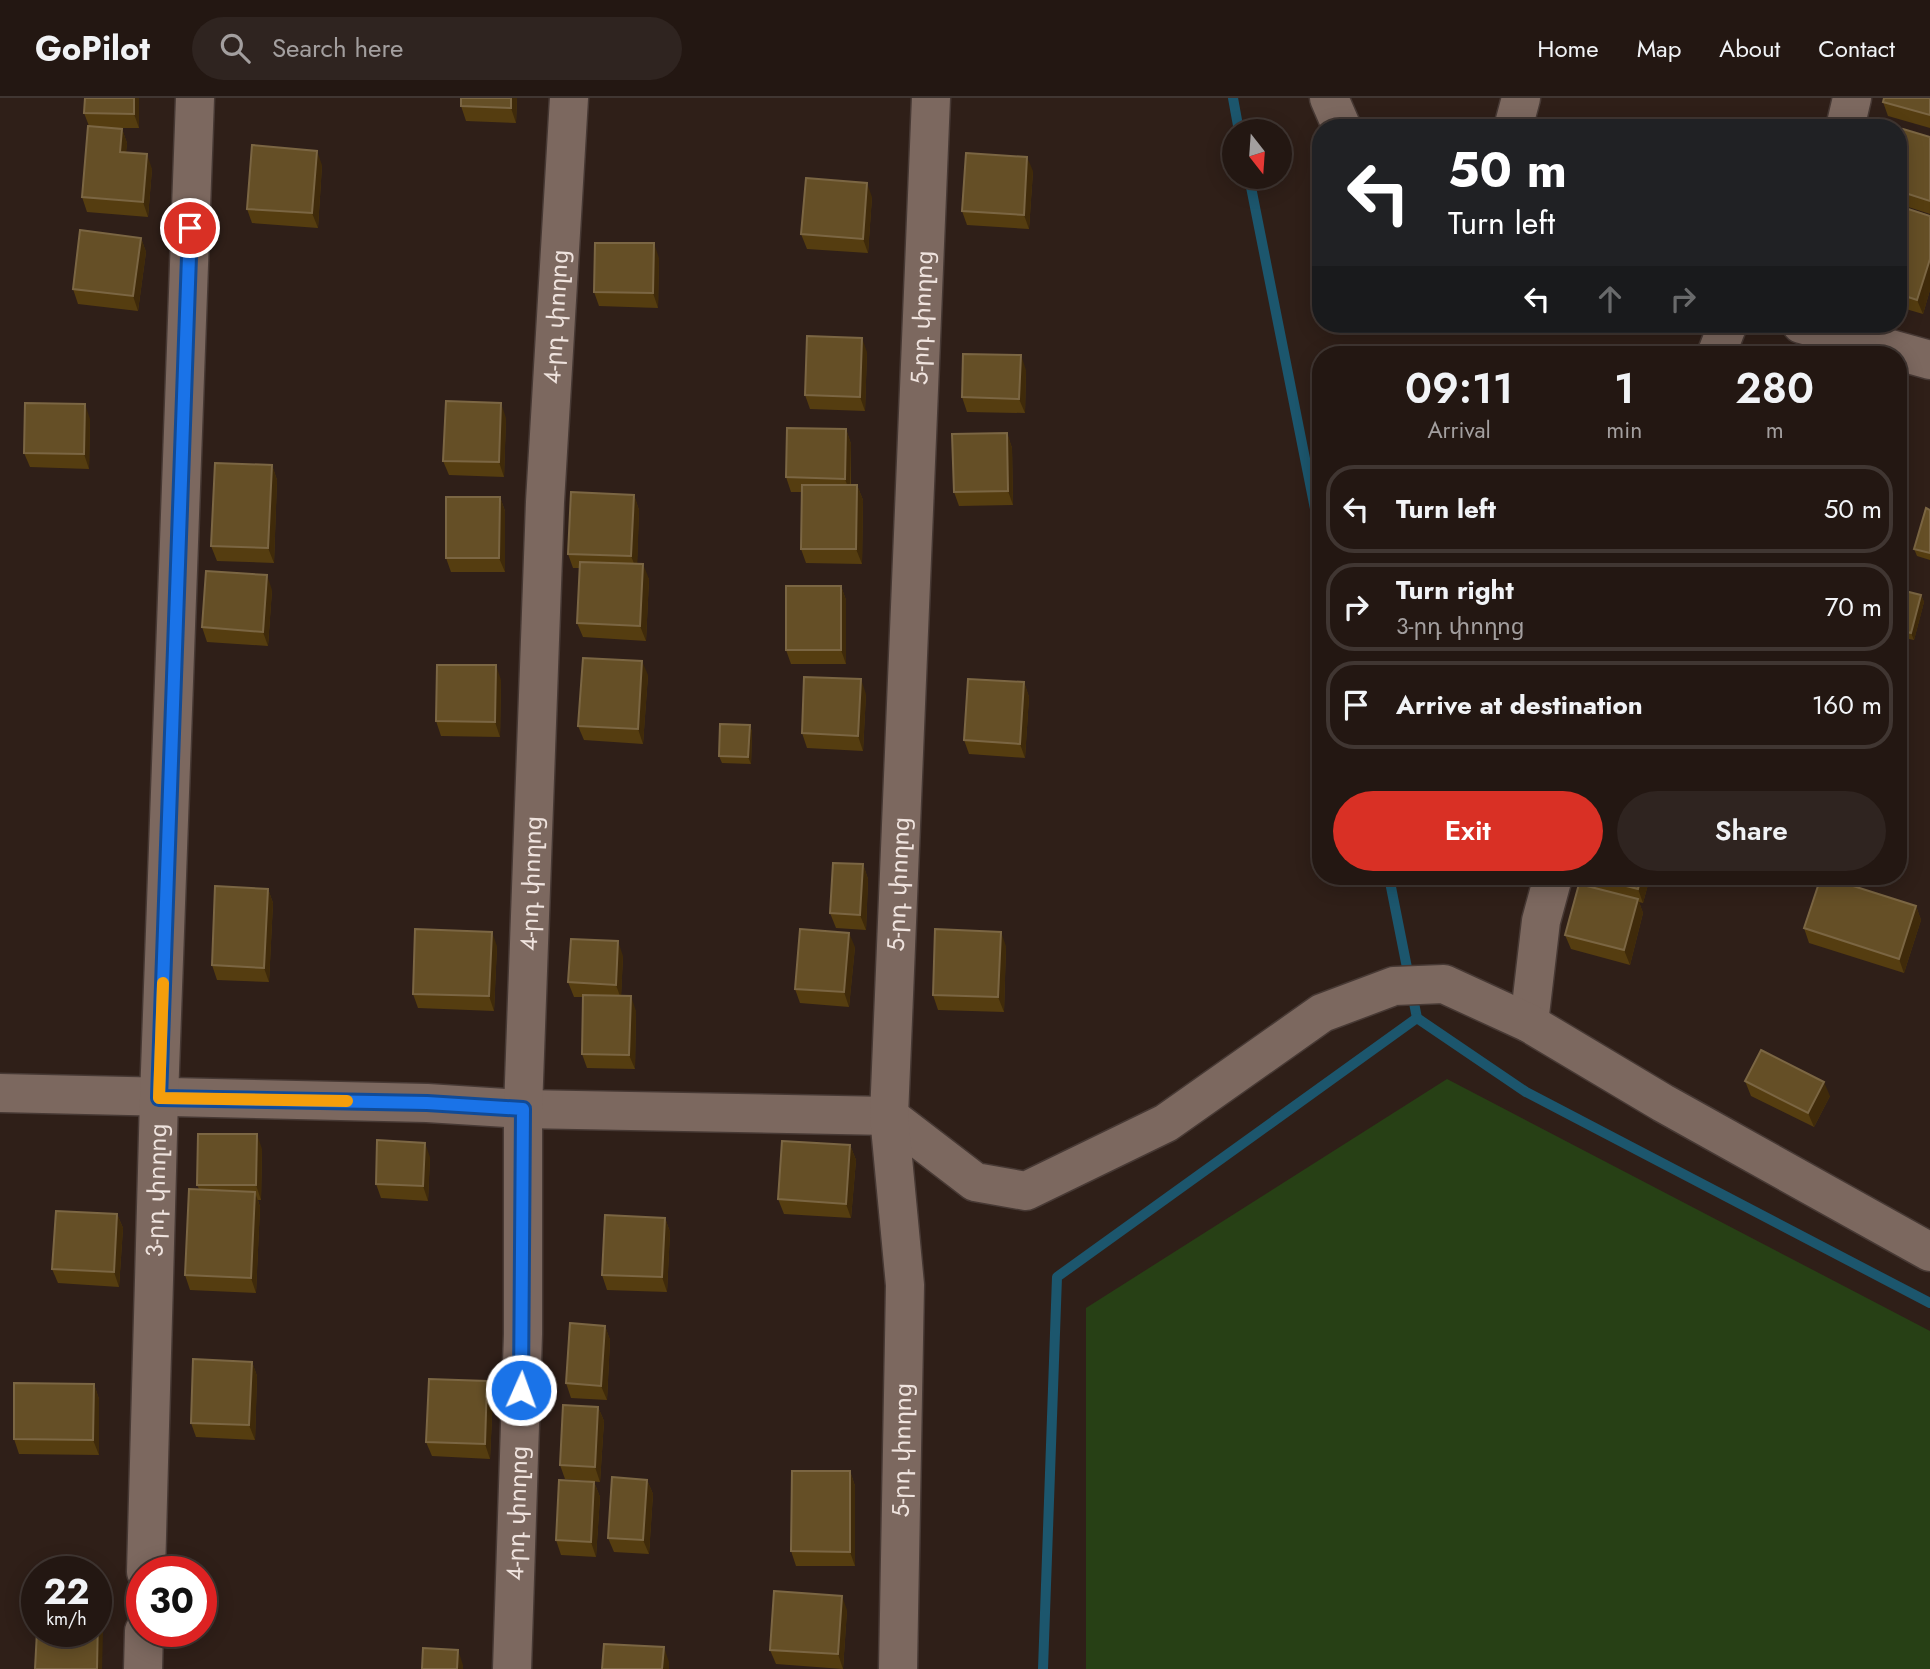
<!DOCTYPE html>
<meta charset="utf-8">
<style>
body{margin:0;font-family:Jost,"Noto Sans Armenian",sans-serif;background:#2f2420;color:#f1f3f6;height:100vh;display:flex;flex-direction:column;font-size:26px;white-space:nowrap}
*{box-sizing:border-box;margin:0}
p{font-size:23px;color:#a39f9f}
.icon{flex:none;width:38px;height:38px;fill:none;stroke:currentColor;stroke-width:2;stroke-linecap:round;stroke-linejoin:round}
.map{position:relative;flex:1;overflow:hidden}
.panel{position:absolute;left:1312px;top:248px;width:595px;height:539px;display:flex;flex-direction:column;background:#231712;border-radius:28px;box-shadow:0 4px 18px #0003,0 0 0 2px #403632}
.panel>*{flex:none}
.hud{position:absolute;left:1312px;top:21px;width:595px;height:214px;border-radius:28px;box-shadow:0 4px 18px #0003,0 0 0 2px #403632;background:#202124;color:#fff;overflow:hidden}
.needle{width:46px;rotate:163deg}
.buttons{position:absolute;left:1222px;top:21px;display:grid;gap:14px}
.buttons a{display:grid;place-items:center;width:70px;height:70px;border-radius:50%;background:#231712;box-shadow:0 4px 18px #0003,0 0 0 2px #403632;font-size:35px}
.speed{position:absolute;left:21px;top:1458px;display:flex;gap:14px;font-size:35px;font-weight:700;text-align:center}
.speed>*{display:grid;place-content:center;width:91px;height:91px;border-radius:50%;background:#231712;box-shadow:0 4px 18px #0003,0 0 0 2px #403632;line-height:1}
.speed small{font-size:18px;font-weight:400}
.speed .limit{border:10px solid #d22;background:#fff;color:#111}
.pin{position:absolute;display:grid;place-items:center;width:60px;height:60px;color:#fff;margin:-30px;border:4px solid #fff;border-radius:50%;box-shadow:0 2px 7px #0007}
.me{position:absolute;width:77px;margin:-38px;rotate:2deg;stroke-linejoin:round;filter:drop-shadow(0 0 5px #0008)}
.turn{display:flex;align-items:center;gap:24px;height:147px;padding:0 21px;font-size:32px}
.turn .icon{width:91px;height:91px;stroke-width:2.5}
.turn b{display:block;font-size:49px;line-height:60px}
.lanes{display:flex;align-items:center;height:66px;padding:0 21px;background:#0003;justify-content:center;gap:35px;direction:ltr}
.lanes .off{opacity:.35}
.eta{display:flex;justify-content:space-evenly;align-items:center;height:119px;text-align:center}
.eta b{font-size:42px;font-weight:600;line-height:49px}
.primary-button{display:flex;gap:14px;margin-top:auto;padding:14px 21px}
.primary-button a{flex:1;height:80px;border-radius:42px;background:#d93025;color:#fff;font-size:28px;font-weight:600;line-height:80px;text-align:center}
.primary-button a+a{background:#2f2420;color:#f1f3f6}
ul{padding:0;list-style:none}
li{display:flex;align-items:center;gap:21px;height:88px;margin:0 14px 10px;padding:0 7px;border:4px solid #403632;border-radius:28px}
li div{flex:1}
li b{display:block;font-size:26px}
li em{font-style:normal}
header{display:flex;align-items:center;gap:42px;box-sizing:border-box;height:98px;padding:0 35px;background:#231712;border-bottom:2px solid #403632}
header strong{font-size:33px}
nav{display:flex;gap:38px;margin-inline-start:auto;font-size:24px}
.search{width:490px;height:63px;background:#2f2420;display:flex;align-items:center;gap:18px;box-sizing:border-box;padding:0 24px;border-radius:38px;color:#a39f9f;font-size:26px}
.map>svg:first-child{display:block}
.green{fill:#274015}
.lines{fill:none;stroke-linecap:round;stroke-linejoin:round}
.stream{stroke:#1c566d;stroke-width:10}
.minor-casing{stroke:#473934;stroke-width:41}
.minor{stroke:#7c685f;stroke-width:38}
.wall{fill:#553d10}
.shaded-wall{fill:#3f2a0a}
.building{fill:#654f26;stroke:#7b6643;stroke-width:2}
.route-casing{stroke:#114b97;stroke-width:18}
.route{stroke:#1a73e8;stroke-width:12}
.slow{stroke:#f59e0b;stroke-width:12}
.labels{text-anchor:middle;stroke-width:5;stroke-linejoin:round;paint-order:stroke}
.street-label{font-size:24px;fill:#efe3de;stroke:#120b08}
</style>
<header>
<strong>GoPilot</strong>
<div class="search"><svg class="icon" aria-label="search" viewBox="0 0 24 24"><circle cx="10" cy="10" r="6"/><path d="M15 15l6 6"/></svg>Search here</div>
<nav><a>Home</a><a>Map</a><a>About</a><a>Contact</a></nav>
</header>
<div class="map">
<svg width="1930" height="1571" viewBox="0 0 1930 1571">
<rect width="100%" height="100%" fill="#2f1f18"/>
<path class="green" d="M1447 981 1930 1233V1571H1086V1210Z"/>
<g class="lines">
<g class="stream">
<path d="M1233 0 1239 33"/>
<path d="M1249 79 1321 441"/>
<path d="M1389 779 1417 920 1526 994 1930 1205"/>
<path d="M1043 1571 1057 1179 1417 920"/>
</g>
<defs>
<g id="minor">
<path d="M1329 0 1342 30"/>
<path d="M1513 30 1521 0"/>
<path d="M1845 30 1852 0"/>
<path d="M1801 226 1930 262"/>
<path d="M1716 257 1728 226"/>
<path d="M1529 925 1541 823 1553 779"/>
<path d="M0 995 427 1005 523 1011 889 1018 975 1084 1026 1093 1166 1025 1322 915 1394 888 1444 886 1529 925 1663 1005 1930 1154"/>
<path id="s1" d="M146 1474 159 1000 195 0"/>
<path d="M143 1571 144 1533"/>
<path id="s2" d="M512 1571 523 1236V1011L545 404 569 0"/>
<path id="s3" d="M898 1571 905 1187 889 1018 931 0"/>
</g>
</defs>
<use href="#minor" class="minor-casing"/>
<use href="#minor" class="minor"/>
</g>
<g class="wall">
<path d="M85 0H139V30H115L122 31 127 45 126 54 152 71 148 119 87 114 82 99 89 28 84 15Z"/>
<path d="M461 0H517L516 25 466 23 461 8Z"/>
<path d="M1930 0V30L1888 18 1883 4Z"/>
<path d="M1930 39V116L1899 106V45Z"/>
<path d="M322 67 318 130 252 125 247 111Z"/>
<path d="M1033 73 1029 131 967 127 962 113Z"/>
<path d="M872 99 868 155 807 151 801 136Z"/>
<path d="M1899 108 1930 118V192L1923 216 1899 209Z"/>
<path d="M141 140 146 154 138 213 78 206 73 191Z"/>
<path d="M659 160 658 210 599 208 594 194Z"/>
<path d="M867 254 865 313 810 311 805 297Z"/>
<path d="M1026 272 1025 315 967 314 962 299Z"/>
<path d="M506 320 504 379 449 377 443 363Z"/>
<path d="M90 321 89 371 30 369 24 355Z"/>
<path d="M846 331 851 346V387H857L863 402 862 466 806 465 801 451 802 394H791L786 379Z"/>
<path d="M1007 335 1012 350 1013 407 959 408 954 394Z"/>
<path d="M272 367 277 382 274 465 217 463 211 448Z"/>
<path d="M634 397 639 412 637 466 649 481 646 543 583 539 577 525 580 470H573L568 456Z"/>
<path d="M500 399 505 413V474H451L446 460Z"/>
<path d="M1930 412V462L1917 458 1914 451Z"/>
<path d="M841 488 846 502V566H791L786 552Z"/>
<path d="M272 492 268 548 207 544 202 529Z"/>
<path d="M1921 497 1924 504 1914 542 1899 539V517Z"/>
<path d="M648 577 643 646 584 642 578 628Z"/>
<path d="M501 582 500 639 441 638 436 623Z"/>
<path d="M1024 584 1029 599 1025 660 969 656 964 642Z"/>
<path d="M866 596 863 653 807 650 802 635Z"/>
<path d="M750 627 752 634 751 666 722 665 719 658Z"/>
<path d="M863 766 868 781 866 832 836 830 830 815Z"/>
<path d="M1580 779H1650L1643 805 1639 804 1643 815 1630 867 1571 851 1565 837 1583 787Z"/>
<path d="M268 791 273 805 269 884 217 882 212 867Z"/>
<path d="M1916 808 1921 822 1904 875 1809 845 1804 830Z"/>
<path d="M497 848 494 913 418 910 413 896Z"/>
<path d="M1006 848 1004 914 938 912 933 897Z"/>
<path d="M855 849 849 909 800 905 795 891Z"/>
<path d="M623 858 621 898 636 913 635 971 587 970 582 956 583 899H574L568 884Z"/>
<path d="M1745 983 1830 998 1814 1029 1751 998Z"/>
<path d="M850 1047 856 1062 851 1120 784 1116 778 1101Z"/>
<path d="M262 1051 261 1102H258L260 1109 256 1195 190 1192 185 1177 199 1091 197 1087Z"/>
<path d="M430 1059 428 1103 381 1100 376 1086Z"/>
<path d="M117 1116 123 1130 119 1189 58 1185 52 1171Z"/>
<path d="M665 1120 670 1134 667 1194 607 1192 602 1177Z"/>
<path d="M605 1228 610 1242 607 1302 571 1300 566 1285Z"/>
<path d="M252 1264 257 1278 255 1342 196 1339 191 1325Z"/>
<path d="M94 1286 99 1301V1357L19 1356 14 1341Z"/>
<path d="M493 1297 490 1361 432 1358 426 1344Z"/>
<path d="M598 1309 604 1323 600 1384 565 1381 560 1367Z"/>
<path d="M850 1373 855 1388V1468H796L791 1453Z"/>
<path d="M647 1382 653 1396 649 1456 614 1454 608 1440Z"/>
<path d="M594 1384 600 1399 596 1459 561 1457 556 1442Z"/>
<path d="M847 1512 843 1571 776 1566 770 1552Z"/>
</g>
<g class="shaded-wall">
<path d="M134 0H139V30L134 16Z"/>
<path d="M511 0H517L516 25 511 10Z"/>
<path d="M122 31 127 45 125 68 120 54Z"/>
<path d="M317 53 322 67 318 130 312 115Z"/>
<path d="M147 56 152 71 148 119 143 104Z"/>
<path d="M1027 59 1033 73 1029 131 1024 117Z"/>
<path d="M867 85 872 99 868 155 863 141Z"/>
<path d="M141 140 146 154 138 213 133 198Z"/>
<path d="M654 145 659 160 658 210 653 195Z"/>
<path d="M1930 161V192L1923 216 1917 202Z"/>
<path d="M862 240 867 254 865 313 860 299Z"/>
<path d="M1021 257 1026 272 1025 315 1019 301Z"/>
<path d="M501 305 506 320 504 379 499 364Z"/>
<path d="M85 306 90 321 89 371 84 356Z"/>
<path d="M846 331 851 346 850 395 845 381Z"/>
<path d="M1007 335 1012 350 1013 407 1008 393Z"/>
<path d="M272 367 277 382 274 465 268 450Z"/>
<path d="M857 387 863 402 862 466 856 451Z"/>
<path d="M634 397 639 412 637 473 631 458Z"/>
<path d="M500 399 505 413V474L499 460Z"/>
<path d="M643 466 649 481 646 543 640 528Z"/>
<path d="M267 477 272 492 268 548 263 534Z"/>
<path d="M841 488 846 502V566L841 552Z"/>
<path d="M1921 497 1924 504 1914 542 1911 535Z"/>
<path d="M642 563 648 577 643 646 638 631Z"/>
<path d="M496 567 501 582 500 639 495 624Z"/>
<path d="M861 581 866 596 863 653 858 638Z"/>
<path d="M1024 584 1029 599 1025 660 1020 646Z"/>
<path d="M750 627 752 634 751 666 748 659Z"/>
<path d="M863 766 868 781 866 832 860 817Z"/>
<path d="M1641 779H1650L1643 805 1638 791Z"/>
<path d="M268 791 273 805 269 884 264 870Z"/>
<path d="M1638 801 1643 815 1630 867 1624 852Z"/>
<path d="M1916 808 1921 822 1904 875 1899 861Z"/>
<path d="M492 834 497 848 494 913 489 898Z"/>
<path d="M1001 834 1006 848 1004 914 998 899Z"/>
<path d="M849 835 855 849 849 909 844 894Z"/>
<path d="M618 843 623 858 621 901 616 887Z"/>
<path d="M631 898 636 913 635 971 629 957Z"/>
<path d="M1824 984 1830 998 1814 1029 1808 1015Z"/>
<path d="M257 1036 262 1051 261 1102 256 1087Z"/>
<path d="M425 1045 430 1059 428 1103 423 1088Z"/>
<path d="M850 1047 856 1062 851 1120 846 1106Z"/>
<path d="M255 1094 260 1109 256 1195 251 1180Z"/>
<path d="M117 1116 123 1130 119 1189 114 1174Z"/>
<path d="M665 1120 670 1134 667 1194 662 1179Z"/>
<path d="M605 1228 610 1242 607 1302 601 1288Z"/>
<path d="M252 1264 257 1278 255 1342 249 1327Z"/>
<path d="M487 1283 493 1297 490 1361 485 1346Z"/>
<path d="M94 1286 99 1301V1357L93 1342Z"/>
<path d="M598 1309 604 1323 600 1384 595 1369Z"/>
<path d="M850 1373 855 1388V1468L850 1454Z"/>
<path d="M647 1382 653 1396 649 1456 643 1442Z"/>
<path d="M594 1384 600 1399 596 1459 591 1444Z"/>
<path d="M842 1498 847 1512 843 1571 838 1556Z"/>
<path d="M98 1520 103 1535 102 1571H97Z"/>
<path d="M664 1549 669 1564V1571H662Z"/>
<path d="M458 1552 463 1567V1571H457Z"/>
</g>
<g class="building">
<path d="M85 0H134V16L84 15Z"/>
<path d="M461 0H511V10L461 8Z"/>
<path d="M1884 0H1930V17L1883 4Z"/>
<path d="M88 28 122 31 120 54 147 56 143 104 82 99Z"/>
<path d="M1903 31 1930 39V103L1899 93V45Z"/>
<path d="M252 47 317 53 312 115 247 111Z"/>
<path d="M966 55 1027 59 1024 117 962 113Z"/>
<path d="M806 80 867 85 863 141 801 136Z"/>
<path d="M1899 108 1930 118V161L1917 202 1899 196Z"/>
<path d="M80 132 141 140 133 198 73 191Z"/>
<path d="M595 145H654L653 195 594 194Z"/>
<path d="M807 238 862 240 860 299 805 297Z"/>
<path d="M963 256 1021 257 1019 301 962 299Z"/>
<path d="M446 303 501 305 499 364 443 363Z"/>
<path d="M25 305 85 306 84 356 24 355Z"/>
<path d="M787 330 846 331 845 381 786 379Z"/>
<path d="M1007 335 1008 393 954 394 952 336Z"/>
<path d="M215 365 272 367 268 450 211 448Z"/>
<path d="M802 387H857L856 451H801Z"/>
<path d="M571 394 634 397 631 458 568 456Z"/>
<path d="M446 399H500L499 460H446Z"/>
<path d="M1926 410 1930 412V455L1914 451Z"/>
<path d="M580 464 643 466 640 528 577 525Z"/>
<path d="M206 473 267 477 263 534 202 529Z"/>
<rect x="786" y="488" width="55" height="64"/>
<path d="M1905 493 1921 497 1911 535 1899 532V517Z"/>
<path d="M583 560 642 563 638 631 578 628Z"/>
<path d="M437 567H496L495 624 436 623Z"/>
<path d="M804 579 861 581 858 638 802 635Z"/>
<path d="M968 581 1024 584 1020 646 964 642Z"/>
<path d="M720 626 750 627 748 659 719 658Z"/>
<path d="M833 765 863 766 860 817 830 815Z"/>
<path d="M1591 779H1641L1638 791Z"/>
<path d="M1821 779H1825L1916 808 1899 861 1804 830Z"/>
<path d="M1579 786 1638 801 1624 852 1565 837Z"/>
<path d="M215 788 268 791 264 870 212 867Z"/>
<path d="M415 831 492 834 489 898 413 896Z"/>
<path d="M800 831 849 835 844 894 795 891Z"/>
<path d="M935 831 1001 834 998 899 933 897Z"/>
<path d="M571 841 618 843 616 887 568 884Z"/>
<path d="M583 897 631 898 629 957 582 956Z"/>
<path d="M1761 952 1824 984 1808 1015 1745 983Z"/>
<path d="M198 1036H257L256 1087H197Z"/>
<path d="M377 1042 425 1045 423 1088 376 1086Z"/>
<path d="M782 1043 850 1047 846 1106 778 1101Z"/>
<path d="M189 1091 255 1094 251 1180 185 1177Z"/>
<path d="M56 1113 117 1116 114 1174 52 1171Z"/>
<path d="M605 1117 665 1120 662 1179 602 1177Z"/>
<path d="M570 1225 605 1228 601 1288 566 1285Z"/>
<path d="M193 1261 252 1264 249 1327 191 1325Z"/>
<path d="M429 1281 487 1283 485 1346 426 1344Z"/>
<path d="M14 1285 94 1286 93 1342 14 1341Z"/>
<path d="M563 1307 598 1309 595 1369 560 1367Z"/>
<path d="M792 1373H850V1454L791 1453Z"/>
<path d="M612 1379 647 1382 643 1442 608 1440Z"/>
<path d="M559 1382 594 1384 591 1444 556 1442Z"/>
<path d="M774 1493 842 1498 838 1556 770 1552Z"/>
<path d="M96 1520H98L97 1571H35L37 1533H96Z"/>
<path d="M604 1546 664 1549 662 1571H602Z"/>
<path d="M423 1550 458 1552 457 1571H422Z"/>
</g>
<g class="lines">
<defs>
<path id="route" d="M190 130 159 1000 427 1005 523 1011 521 1292"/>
</defs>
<use href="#route" class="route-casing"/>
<use href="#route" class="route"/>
<path class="slow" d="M163 885 159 1000 347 1003"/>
</g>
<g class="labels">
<g class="street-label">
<text dy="8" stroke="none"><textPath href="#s2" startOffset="1353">4-րդ փողոց</textPath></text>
<text dy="8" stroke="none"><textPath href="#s3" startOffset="1353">5-րդ փողոց</textPath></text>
<text dy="8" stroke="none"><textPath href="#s2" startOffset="786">4-րդ փողոց</textPath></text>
<text dy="8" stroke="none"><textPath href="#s3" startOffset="786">5-րդ փողոց</textPath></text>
<text dy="8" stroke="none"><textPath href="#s1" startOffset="382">3-րդ փողոց</textPath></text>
<text dy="8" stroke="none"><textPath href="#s3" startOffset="219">5-րդ փողոց</textPath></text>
<text dy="8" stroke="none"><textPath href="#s2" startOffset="156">4-րդ փողոց</textPath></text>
</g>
</g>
</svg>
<div class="buttons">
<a><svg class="needle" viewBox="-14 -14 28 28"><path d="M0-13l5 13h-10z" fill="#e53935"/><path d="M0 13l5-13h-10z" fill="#a39f9f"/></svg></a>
</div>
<div class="speed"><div>22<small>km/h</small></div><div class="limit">30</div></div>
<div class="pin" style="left:190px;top:130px;background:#d93025"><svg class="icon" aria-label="arrive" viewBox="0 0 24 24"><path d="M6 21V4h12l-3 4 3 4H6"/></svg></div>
<svg class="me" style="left:521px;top:1292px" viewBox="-20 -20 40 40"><circle r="17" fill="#1a73e8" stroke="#fff" stroke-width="3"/><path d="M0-11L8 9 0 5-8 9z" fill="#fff"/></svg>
<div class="hud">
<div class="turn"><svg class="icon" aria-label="left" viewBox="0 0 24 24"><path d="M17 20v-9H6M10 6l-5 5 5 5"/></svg><div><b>50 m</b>Turn left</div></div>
<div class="lanes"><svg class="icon" aria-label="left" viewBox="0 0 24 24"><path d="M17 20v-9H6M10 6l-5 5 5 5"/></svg><svg class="icon off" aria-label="ahead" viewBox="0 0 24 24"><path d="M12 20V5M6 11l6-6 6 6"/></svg><svg class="icon off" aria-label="right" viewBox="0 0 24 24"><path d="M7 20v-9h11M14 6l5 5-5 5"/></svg></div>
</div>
<section class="panel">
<div class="eta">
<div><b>09:11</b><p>Arrival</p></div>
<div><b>1</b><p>min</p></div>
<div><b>280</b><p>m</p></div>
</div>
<ul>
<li><svg class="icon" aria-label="left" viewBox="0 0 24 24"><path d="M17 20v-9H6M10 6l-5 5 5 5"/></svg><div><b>Turn left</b></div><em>50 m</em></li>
<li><svg class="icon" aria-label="right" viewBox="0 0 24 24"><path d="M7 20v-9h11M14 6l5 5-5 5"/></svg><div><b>Turn right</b><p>3-րդ փողոց</p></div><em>70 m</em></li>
<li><svg class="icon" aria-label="arrive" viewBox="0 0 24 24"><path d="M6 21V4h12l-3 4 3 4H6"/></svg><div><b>Arrive at destination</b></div><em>160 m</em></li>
</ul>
<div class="primary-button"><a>Exit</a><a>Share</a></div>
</section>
</div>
